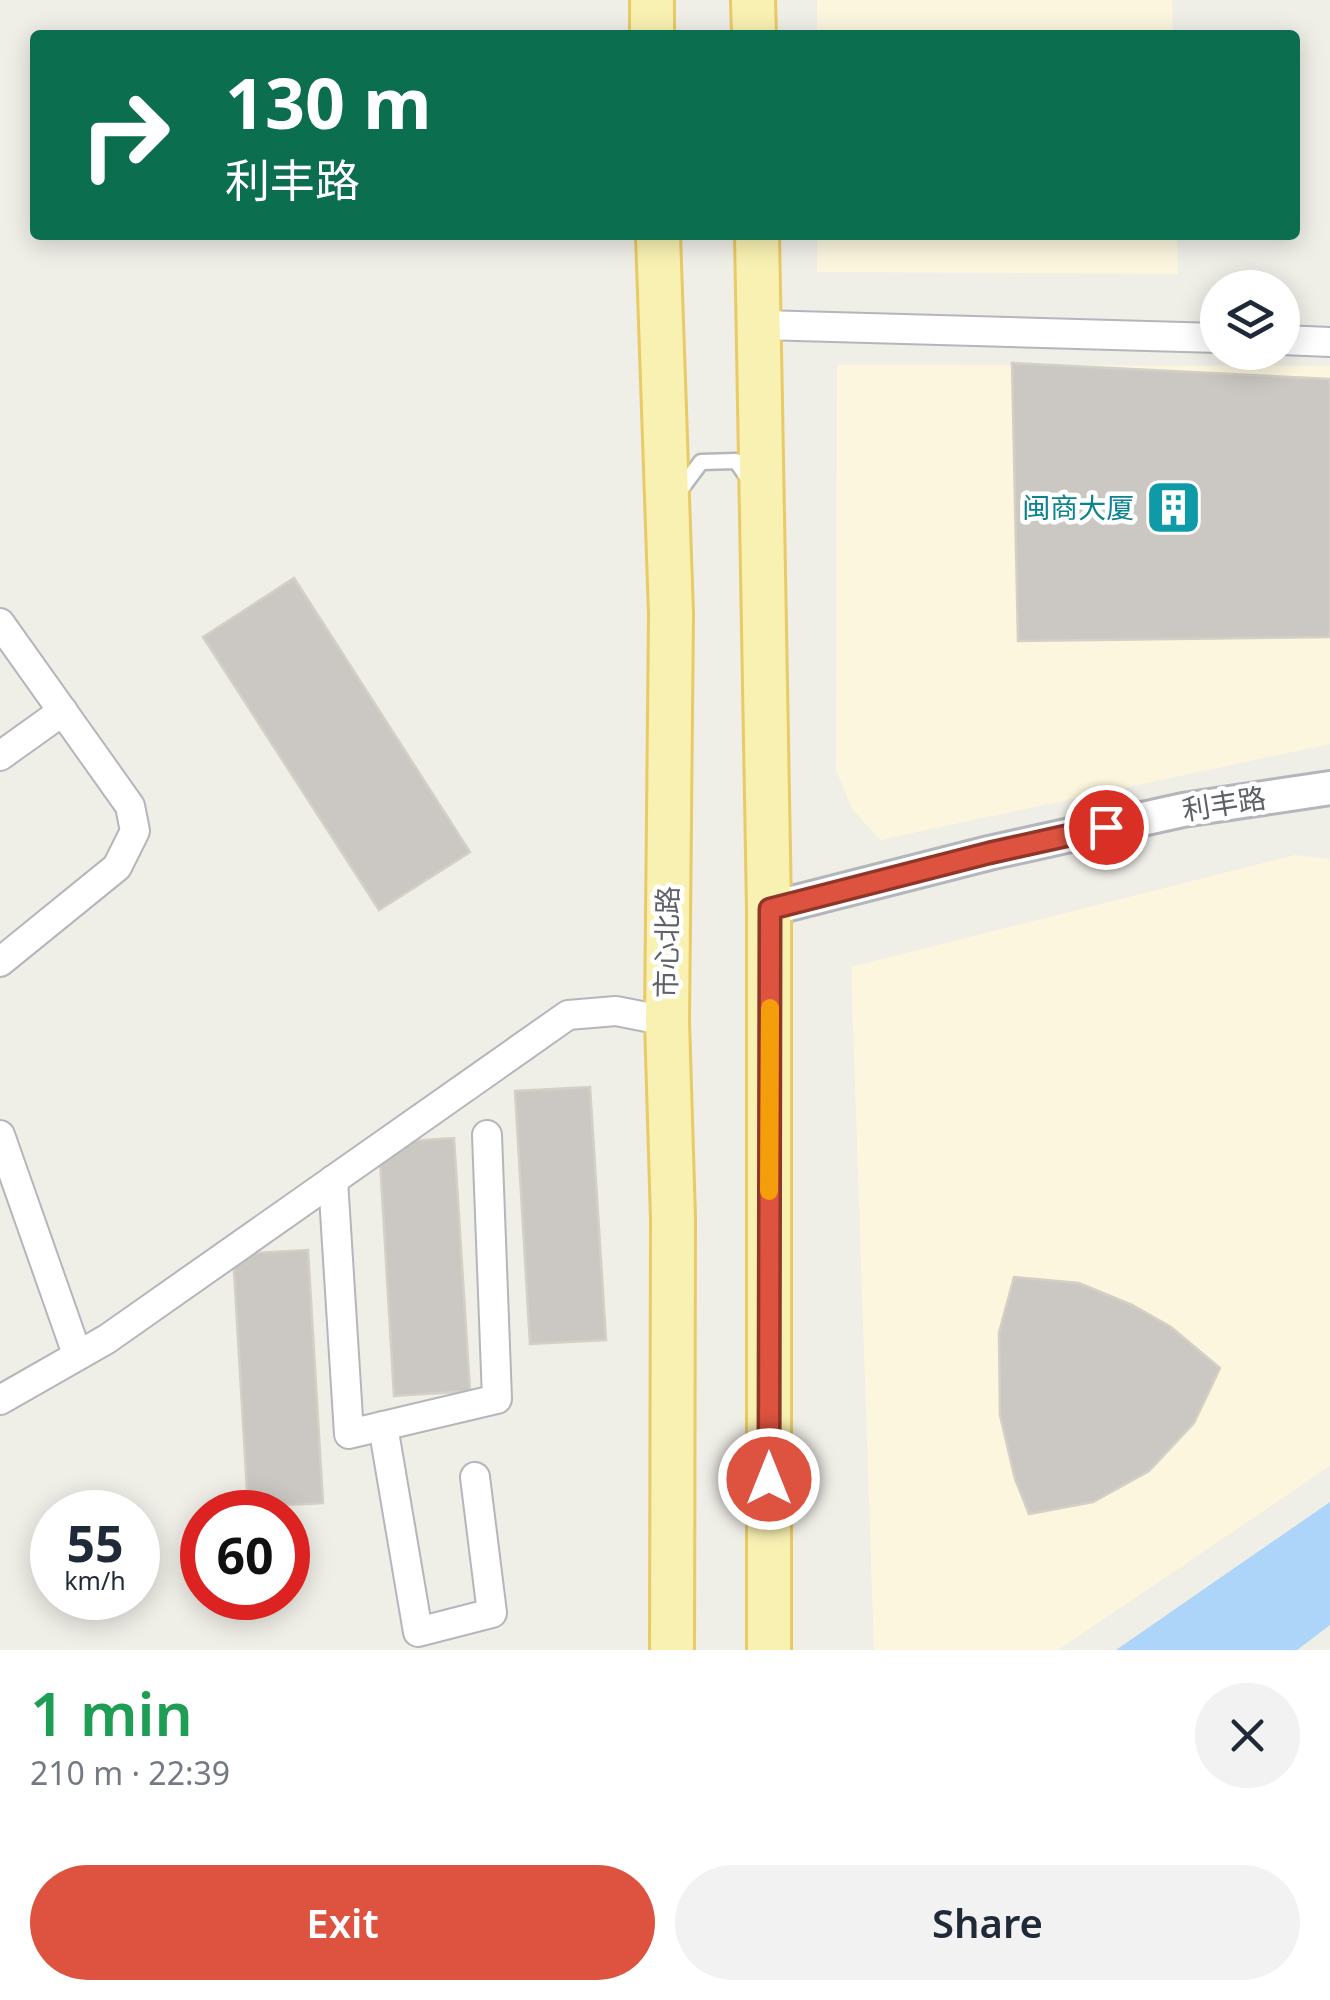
<!DOCTYPE html>
<meta charset="utf-8">
<style>
body{margin:0;font-family:"Noto Sans","Noto Sans SC",sans-serif;background:#f2f2f3;color:#1f2937;height:100vh;display:flex;flex-direction:column;font-size:38px;white-space:nowrap}
*{box-sizing:border-box;margin:0}
p{font-size:32px;color:#747a83}
.icon{flex:none;width:55px;height:55px;fill:none;stroke:currentColor;stroke-width:2;stroke-linecap:round;stroke-linejoin:round}
.map{position:relative;height:1650px;overflow:hidden}
.drawer{display:flex;flex-direction:column;background:#fff;flex:1}
.drawer>*{flex:none}
.banner{position:absolute;left:30px;top:30px;width:1270px;height:210px;border-radius:10px;box-shadow:0 5px 25px #0003;background:#0b6e4f;color:#fff;overflow:hidden}
.tools{position:absolute;left:1200px;top:270px;display:grid;gap:20px}
.tools a{display:grid;place-items:center;width:100px;height:100px;border-radius:50%;background:#fff;box-shadow:0 5px 25px #0003;font-size:50px}
.speed{position:absolute;left:30px;top:1490px;display:flex;gap:20px;font-size:50px;font-weight:700;text-align:center}
.speed>*{display:grid;place-content:center;width:130px;height:130px;border-radius:50%;background:#fff;box-shadow:0 5px 25px #0003;line-height:1}
.speed small{font-size:25px;font-weight:400}
.speed .limit{border:15px solid #d22;background:#fff;color:#111}
.pin{position:absolute;display:grid;place-items:center;width:85px;height:85px;color:#fff;margin:-42px;border:5px solid #fff;border-radius:50%;box-shadow:0 2px 10px #0007}
.me{position:absolute;width:110px;margin:-55px;rotate:0deg;stroke-linejoin:round;filter:drop-shadow(0 0 8px #0008)}
.turn{display:flex;align-items:center;gap:35px;height:210px;padding:0 30px;font-size:45px}
.turn .icon{width:130px;height:130px;stroke-width:2.5}
.turn b{display:block;font-size:70px;line-height:85px}
.round{display:grid;place-items:center;flex:none;width:105px;height:105px;border-radius:52px;background:#f2f2f3}
.summary{display:flex;align-items:center;justify-content:space-between;height:170px;padding:0 30px}
h1{font-size:60px;font-weight:600;line-height:75px;color:#1e9e55}
.cta{display:flex;gap:20px;margin-top:auto;padding:20px 30px}
.cta a{flex:1;height:115px;border-radius:60px;background:#dd533f;color:#fff;font-size:40px;font-weight:600;line-height:115px;text-align:center}
.cta a+a{background:#f2f2f3;color:#1f2937}
.map>svg:first-child{display:block}
.commercial{fill:#fcf6df}
.water{fill:#add4f9}
.building{fill:#cbc8c4;stroke:#d4d0c5;stroke-width:2.5}
.lines{fill:none;stroke-linecap:round;stroke-linejoin:round}
.service-casing{stroke:#b4b6ba;stroke-width:19}
.minor-casing{stroke:#b4b6ba;stroke-width:32}
.tertiary-casing{stroke:#b4b6ba;stroke-width:38}
.primary-casing{stroke:#e8ca67;stroke-width:48}
.service{stroke:#fff;stroke-width:14}
.minor{stroke:#fff;stroke-width:28}
.tertiary{stroke:#fff;stroke-width:32}
.primary{stroke:#f9f1b2;stroke-width:42}
.route-casing{stroke:#903629;stroke-width:25}
.route{stroke:#dd533f;stroke-width:18}
.slow{stroke:#f59e0b;stroke-width:18}
.labels{text-anchor:middle;stroke-width:9;stroke-linejoin:round;paint-order:stroke}
.culture-label{font-size:28px;fill:#0d838f;stroke:#fff;text-anchor:end}
.street-label{font-size:28px;fill:#5e6166;stroke:#fff}
</style>
<div class="map">
<svg width="1330" height="1650" viewBox="0 0 1330 1650">
<rect width="100%" height="100%" fill="#efeee7"/>
<g class="commercial">
<path d="M817 0H1172L1173 35H817Z"/>
<path d="M817 235H1177L1178 274 817 272Z"/>
<path d="M837 365 1330 366V744L880 840 852 809 836 770Z"/>
<path d="M1295 855 1330 859V1466L1058 1650H874L851 967Z"/>
</g>
<path class="water" d="M1330 1502V1625L1297 1650H1116Z"/>
<g class="building">
<path d="M1012 363 1330 379V637L1018 641Z"/>
<path d="M294 578 470 852 379 910 203 637Z"/>
<path d="M590 1087 606 1340 530 1344 515 1091Z"/>
<path d="M454 1138 470 1391 394 1396 379 1143Z"/>
<path d="M308 1250 323 1503 248 1507 233 1254Z"/>
<path d="M1014 1277 1079 1283 1132 1305 1171 1327 1220 1368 1194 1423 1149 1471 1093 1502 1029 1514 1015 1479 1000 1415 999 1333Z"/>
</g>
<g class="lines">
<defs>
<path id="service" d="M678 493 701 462 736 461 750 481"/>
<g id="minor">
<path d="M759 325 1218 338"/>
<path d="M1282 340 1330 342"/>
<path d="M0 623 130 806 135 831 117 867 0 962"/>
<path d="M0 756 63 711"/>
<path d="M0 1135 77 1354"/>
<path d="M333 1180 349 1434 497 1399 487 1135"/>
<path d="M0 1400 107 1339 568 1015 616 1011 667 1021"/>
<path d="M383 1426 418 1632 492 1613 475 1477"/>
</g>
<path id="tertiary" d="M769 909 989 853 1183 810 1330 788"/>
<g id="primary">
<path d="M652 0V35"/>
<path d="M753 0 754 35"/>
<path d="M658 235 671 614 667 1021 673 1219 672 1650"/>
<path d="M757 235 769 909V1650"/>
</g>
</defs>
<use href="#service" class="service-casing"/>
<use href="#minor" class="minor-casing"/>
<use href="#tertiary" class="tertiary-casing"/>
<use href="#primary" class="primary-casing"/>
<use href="#service" class="service"/>
<use href="#minor" class="minor"/>
<use href="#tertiary" class="tertiary"/>
<use href="#primary" class="primary"/>
</g>
<g class="lines">
<defs>
<path id="route" d="M769 1479 770 909 989 853 1106 827"/>
</defs>
<use href="#route" class="route-casing"/>
<use href="#route" class="route"/>
<path class="slow" d="M769 1191 770 1008"/>
</g>
<defs>
<symbol id="building-square" viewBox="-11 -11 22 22"><rect x="-9" y="-9" width="18" height="18" rx="4" fill="#0f9aa8" stroke="#fff"/><path d="M-4-6H4V6H1V3H-1V6H-4ZM-2.5-4.3h1.7v1.8h-1.7ZM.8-4.3h1.7v1.8H.8ZM-2.5-1h1.7V.8h-1.7ZM.8-1h1.7V.8H.8Z" fill="#fff"/></symbol>
</defs>
<g fill-rule="evenodd">
<use href="#building-square" x="1142" y="476" width="63" height="63"/>
</g>
<g class="labels">
<g class="culture-label">
<text x="1134" y="518">闽商大厦</text>
</g>
<g class="street-label">
<text transform="translate(1224 804) rotate(-9)" y="10">利丰路</text>
<text transform="translate(667 942) rotate(-89)" y="10">市心北路</text>
</g>
</g>
</svg>
<div class="tools">
<a><svg class="icon" aria-label="layers" viewBox="0 0 24 24"><path d="M12 4l9 5-9 5-9-5zM3 14l9 5 9-5"/></svg></a>
</div>
<div class="speed"><div>55<small>km/h</small></div><div class="limit">60</div></div>
<div class="pin" style="left:1106px;top:827px;background:#d93025"><svg class="icon" aria-label="arrive" viewBox="0 0 24 24"><path d="M6 21V4h12l-3 4 3 4H6"/></svg></div>
<svg class="me" style="left:769px;top:1479px" viewBox="-20 -20 40 40"><circle r="17" fill="#dd533f" stroke="#fff" stroke-width="3"/><path d="M0-11L8 9 0 5-8 9z" fill="#fff"/></svg>
<div class="banner">
<div class="turn"><svg class="icon" aria-label="right" viewBox="0 0 24 24"><path d="M7 20v-9h11M14 6l5 5-5 5"/></svg><div><b>130 m</b>利丰路</div></div>
</div>
</div>
<section class="drawer">
<div class="summary"><div><h1>1 min</h1><p>210 m · 22:39</p></div><a class="round"><svg class="icon" aria-label="close" viewBox="0 0 24 24"><path d="M6 6l12 12M18 6L6 18"/></svg></a></div>
<div class="cta"><a>Exit</a><a>Share</a></div>
</section>
